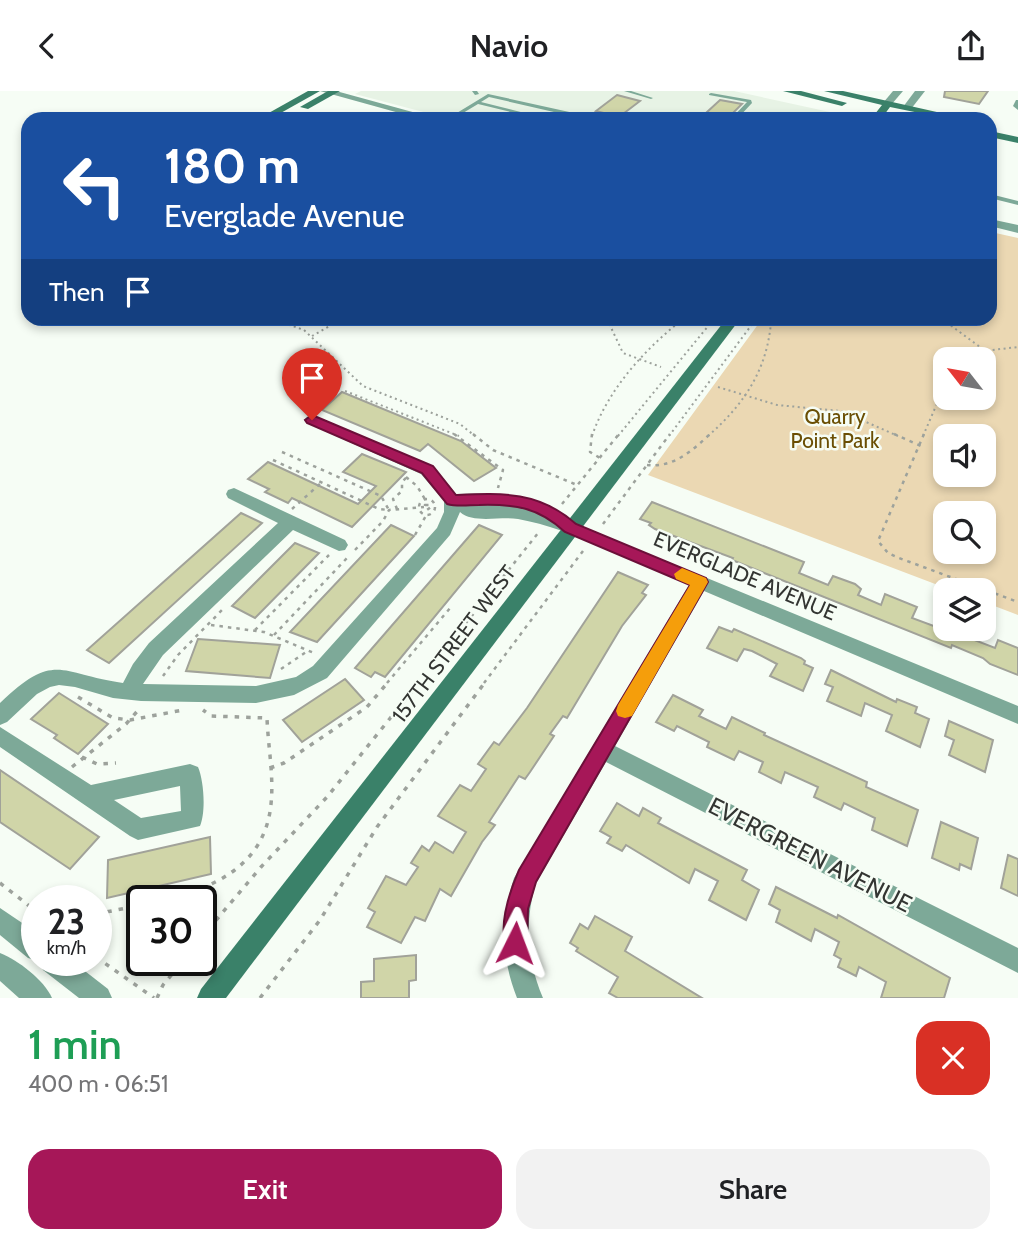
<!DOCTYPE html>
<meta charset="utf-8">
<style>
body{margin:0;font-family:Cabin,sans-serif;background:#f2f2f2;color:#202124;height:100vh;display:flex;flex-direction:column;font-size:26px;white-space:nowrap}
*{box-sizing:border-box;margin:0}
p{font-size:23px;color:#757577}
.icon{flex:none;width:38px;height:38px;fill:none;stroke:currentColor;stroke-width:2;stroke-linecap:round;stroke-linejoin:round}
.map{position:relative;height:907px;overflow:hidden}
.sheet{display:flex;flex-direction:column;background:#fff;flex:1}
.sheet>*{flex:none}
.guide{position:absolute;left:21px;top:21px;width:976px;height:214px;border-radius:21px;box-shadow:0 4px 10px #0003;background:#1a4fa0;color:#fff;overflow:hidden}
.needle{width:46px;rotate:301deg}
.buttons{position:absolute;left:933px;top:256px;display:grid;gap:14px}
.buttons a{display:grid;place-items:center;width:63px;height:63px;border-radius:14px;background:#fff;box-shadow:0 4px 10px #0003;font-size:35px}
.speed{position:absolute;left:21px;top:794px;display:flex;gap:14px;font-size:35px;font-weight:700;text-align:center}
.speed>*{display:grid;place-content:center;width:91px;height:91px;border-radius:50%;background:#fff;box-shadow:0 4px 10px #0003;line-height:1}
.speed small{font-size:18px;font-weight:400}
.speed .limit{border:4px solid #111;border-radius:10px;background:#fff;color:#111}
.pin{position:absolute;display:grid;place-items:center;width:60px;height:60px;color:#fff;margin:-72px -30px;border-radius:50% 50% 50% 0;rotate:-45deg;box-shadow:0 0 7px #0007}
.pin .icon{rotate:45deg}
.me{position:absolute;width:77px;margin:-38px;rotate:3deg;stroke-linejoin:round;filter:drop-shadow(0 0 5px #0008)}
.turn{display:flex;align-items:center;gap:24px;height:147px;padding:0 28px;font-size:32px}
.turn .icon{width:91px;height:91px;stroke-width:2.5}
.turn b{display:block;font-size:49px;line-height:60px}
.then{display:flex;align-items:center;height:66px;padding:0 28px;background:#0003;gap:14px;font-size:26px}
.round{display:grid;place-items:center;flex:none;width:74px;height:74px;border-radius:21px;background:#f2f2f2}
.overview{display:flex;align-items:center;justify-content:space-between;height:119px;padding:0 28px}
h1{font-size:42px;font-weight:600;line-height:52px;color:#1e9e55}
.primary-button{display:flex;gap:14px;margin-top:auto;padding:14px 28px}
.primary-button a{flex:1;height:80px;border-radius:21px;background:#a61758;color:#fff;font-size:28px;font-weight:600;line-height:80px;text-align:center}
.primary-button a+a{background:#f2f2f2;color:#202124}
header{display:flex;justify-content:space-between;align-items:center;height:91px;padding:0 28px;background:#fff;font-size:32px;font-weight:600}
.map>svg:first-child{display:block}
.built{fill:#e7f3e5}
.green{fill:#ebd8b3;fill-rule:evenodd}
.building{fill:#d0d5a8;stroke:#a1a299;stroke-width:2}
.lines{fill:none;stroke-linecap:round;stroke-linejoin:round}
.path-far2{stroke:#9da29c;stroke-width:2;stroke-dasharray:2 3.5;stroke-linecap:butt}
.path-far1{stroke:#9da29c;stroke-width:2.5;stroke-dasharray:3.5 5;stroke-linecap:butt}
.path{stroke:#9da29c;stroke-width:3.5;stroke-dasharray:4.5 7;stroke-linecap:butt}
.lane{fill:#7da998;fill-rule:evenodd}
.street{fill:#7da998;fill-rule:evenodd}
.secondary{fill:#3a8169;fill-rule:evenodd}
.route{fill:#a61758;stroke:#6c0f39;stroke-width:2}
.slow{fill:#f59e0b}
.labels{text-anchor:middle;stroke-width:5;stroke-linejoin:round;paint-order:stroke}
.park-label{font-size:21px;fill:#6a4e03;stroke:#f6fdf5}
.street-label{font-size:21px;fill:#333532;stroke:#f6fdf5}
.near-street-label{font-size:24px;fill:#333532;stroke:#f6fdf5}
</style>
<header><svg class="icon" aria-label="back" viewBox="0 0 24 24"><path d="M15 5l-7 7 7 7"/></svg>Navio<svg class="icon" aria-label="share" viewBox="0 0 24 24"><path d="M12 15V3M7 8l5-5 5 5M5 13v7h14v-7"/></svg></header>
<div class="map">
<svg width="1018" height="907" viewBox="0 0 1018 907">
<rect width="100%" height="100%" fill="#f6fdf5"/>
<path class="built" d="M361 0H734L862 28H450L355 3Z"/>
<path class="green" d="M991 141 1018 147V524L984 511V499H951L648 384 762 228H990ZM945 268H984V306H945ZM945 345H984V383H945ZM945 422H984V460H945Z"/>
<g class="building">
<path d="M945 0H988L979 13 944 6Z"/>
<path d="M617 4 640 10 619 26 596 20Z"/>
<path d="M720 9 742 13 728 27 706 22Z"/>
<path d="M342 301 461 350 496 377 474 390 428 353 420 360 322 319Z"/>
<path d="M362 363 406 381 352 436 292 407 288 412 265 401 269 398 248 388 268 371 358 413 376 395 343 381Z"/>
<path d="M652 411 804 471 799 482 828 494 833 485 855 493 861 498 858 504 881 514 885 503 917 516 912 527 939 537H972L969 547 995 557 998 549 1018 557V584L990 573 983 567 952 554 951 557 732 469 733 467 655 438 649 434 651 432 640 428Z"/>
<path d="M241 422 262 432 109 572 87 559Z"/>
<path d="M391 434 414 445 317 551 290 541Z"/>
<path d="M479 434 502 444 385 586 375 581 371 586 355 577Z"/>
<path d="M295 452 319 462 255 527 232 515Z"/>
<path d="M618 481 648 494 642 502 646 504 622 535 567 627 563 625 550 643 554 645 530 681 525 688 519 685 489 731 495 734 482 751 451 805 440 798 425 830 415 826 401 852 367 836 375 821 368 817 386 785 406 794 418 776 411 772 422 755 429 760 435 751 453 762 466 741 438 725 460 694 471 700 486 678 478 673 494 651 499 654 527 617Z"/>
<path d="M719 536 732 541 734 538 801 567 805 570 804 573 813 577 803 600 770 585 777 573 752 560 744 558 737 570 707 557Z"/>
<path d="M198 548 280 554 270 587 186 580Z"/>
<path d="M831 579 896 611 897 608 917 616 915 622 929 628 920 656 886 640 892 624 865 612 861 625 827 610 833 596 825 593Z"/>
<path d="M345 588 364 609 302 651 283 629Z"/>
<path d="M59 602 108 633 78 663 54 647 57 644 31 628Z"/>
<path d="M673 604 703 619 699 625 726 638 732 626 765 642 764 644 867 691 866 696 918 719 907 755 872 739 875 727 844 712 841 719 814 706 818 696 785 681 781 692 759 681 763 671 739 660 734 669 707 656 709 651 677 635 674 640 656 631Z"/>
<path d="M949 630 993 649 985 681 949 664 954 649 945 645Z"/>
<path d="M0 679 99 746 70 778 0 731Z"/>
<path d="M617 712 639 725 643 717 661 727 658 732 747 779 742 789 759 799 746 829 709 809 718 790 695 778 689 792 626 754 622 760 607 752 611 746 600 740Z"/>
<path d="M941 731 978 747 971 778 960 773 959 779 932 767Z"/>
<path d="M210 746 211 783 107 807 108 769Z"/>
<path d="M1008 764 1018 768V805L1001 797Z"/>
<path d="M776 796 837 827 838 824 950 887 944 907H881L886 891 859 876 856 885 838 876 841 868 834 864 839 851 815 838 811 850 776 831 780 819 769 813Z"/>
<path d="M595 825 632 846 625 860 702 907H618L609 902 618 886 576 860 578 857 570 852 580 833 588 838Z"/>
<path d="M416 864V889L409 890V907H361V891L374 890V868Z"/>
</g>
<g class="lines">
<g class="path-far2">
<path d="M273 228 304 239 363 295 460 333 475 345"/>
<path d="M607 228 623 262 661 276"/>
<path d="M942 228 984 259"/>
<path d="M312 245 342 228"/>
<path d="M967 268 984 260 1018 256"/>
<path d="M718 296 777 314 841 320 898 345"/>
<path d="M345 300 459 345"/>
<path d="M592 345C608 298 645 258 683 228"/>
<path d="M618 345 714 228"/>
<path d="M669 345 756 228"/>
<path d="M708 345C741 316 764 284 770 240L771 233 766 228"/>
<path d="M923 345 945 294"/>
</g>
<g class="path-far1">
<path d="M454 343 503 379 498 397"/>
<path d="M473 343 493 359 577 394"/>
<path d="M592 343 590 361 600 367"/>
<path d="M894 343 921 355"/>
<path d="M924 343 878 450 888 462 899 467 1018 511"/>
<path d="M282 361 381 405 389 419"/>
<path d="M273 369 379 418 388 419"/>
<path d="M647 374C673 377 692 360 710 343"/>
<path d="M406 386 417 395 426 410"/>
<circle cx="427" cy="416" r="8"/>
<path d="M562 413 619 343"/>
<path d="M425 414H430L431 416 427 419Z"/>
<path d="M292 418 321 392"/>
<path d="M397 418 393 408 402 400V391L409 384"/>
<path d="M603 433 670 343"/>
<path d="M415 444 427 423"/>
<path d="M355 459 383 430 389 419 424 416"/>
<path d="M211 534 264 541 314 562"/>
<path d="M255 539 329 464"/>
<path d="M274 544 348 466"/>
<path d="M281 578 309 559"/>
<path d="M163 585 178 564 222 519"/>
<path d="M387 592 451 516"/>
<path d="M418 592 539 441"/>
<path d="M484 592 586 456"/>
</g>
<g class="path">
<path d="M78 606 113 627 130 629 183 619"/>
<path d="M82 666 97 673 116 672"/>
<path d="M72 676 126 633 141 616"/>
<path d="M270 677 284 672 367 616 389 590"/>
<path d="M0 792 37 821"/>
<path d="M39 810 49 805 61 810"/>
<path d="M157 810C211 799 265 776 271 713 274 685 268 655 267 627L211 625 203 619"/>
<path d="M32 817 37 812"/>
<path d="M96 823 142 814"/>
<path d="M201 847 261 776 327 706 420 590"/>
<path d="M96 866 154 907"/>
<path d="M157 907 163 894 183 870"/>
<path d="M260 907 320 829 377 736 486 590"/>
</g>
<g class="lane">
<path d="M472 0H477L479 3 475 4Z"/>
<path d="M624 0H631L653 7 651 8Z"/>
<path d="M711 2 751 9 752 12 737 28H731L747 11 709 4V3Z"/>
<path d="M488 3 592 26 595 28H586L572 25 567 28H561L567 24 489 6 481 11 548 28H539L478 13 453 28H447Z"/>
<path d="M1016 9H1018V19L1013 15Z"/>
<path d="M990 103 1018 110V114L990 107Z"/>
</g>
<g class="street">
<path d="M320 0H336L438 28H421Z"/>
<path d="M893 0H903L891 14H885L883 12Z"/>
<path d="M915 0H925L911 18H905L903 16Z"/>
<path d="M990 128 1018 134V142L990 135Z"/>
<path d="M312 324 433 375 456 403C501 401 540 404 576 433L1018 615V633L704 500 615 655 1018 857V882L606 671 536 792C524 831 527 869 543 907H517C501 866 500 829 514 787L689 494C636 472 574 438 518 428 501 425 473 433 460 421L450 444 327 587 294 604 256 612 141 610 113 607 75 596 59 594 50 596 37 603 7 631 0 634V612C55 559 60 583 123 592L133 573 149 552 278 432 228 407 226 403 228 399 234 397 345 449 348 454 345 459 339 460 293 439 163 564 143 593 256 595 296 586 313 575 437 437 444 421V410L421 383 307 332 304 329 307 326Z"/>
<path d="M0 636 91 694 190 673 198 676C204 690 206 721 200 735L138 749 130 745 0 656ZM180 695 181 720 141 727 114 709Z"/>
<path d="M0 817 37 842 38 870 28 867 0 844Z"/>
<path d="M0 862C18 869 44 889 52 907H19L0 890Z"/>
<path d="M40 870H72L108 898 112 907H79L43 879Z"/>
</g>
<g class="secondary">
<path d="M308 0H320L270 28H258Z"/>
<path d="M328 0H340L308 18 300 16Z"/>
<path d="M783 0H801L847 12 842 15Z"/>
<path d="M824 0H843L968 28H949L890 16 881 28H871L882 14Z"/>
<path d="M990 40 1018 46V52L990 46Z"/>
<path d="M726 228H740L226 907H197L201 898Z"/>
</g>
</g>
<path class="route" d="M312 324 433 375 456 404C502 402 539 400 576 433L706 487 708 491 536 791 528 818 527 852 523 860 515 863 507 860C498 836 509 802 519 779L690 494 565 441C538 416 515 413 479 414 469 414 457 416 447 413L422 382 307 332 305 329Z"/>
<path class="slow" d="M682 477 706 487 708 491 632 625 625 627 618 625 616 620 618 614 690 494 676 488 674 483Z"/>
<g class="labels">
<g class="park-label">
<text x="835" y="333">Quarry<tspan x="835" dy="24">Point Park</tspan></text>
</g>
<g class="street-label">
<text transform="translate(745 485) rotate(23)" y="7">EVERGLADE AVENUE</text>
<text transform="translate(454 553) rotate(-53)" y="7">157TH STREET WEST</text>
</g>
<g class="near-street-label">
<text transform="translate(810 764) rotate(27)" y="8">EVERGREEN AVENUE</text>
</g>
</g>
</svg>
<div class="buttons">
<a><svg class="needle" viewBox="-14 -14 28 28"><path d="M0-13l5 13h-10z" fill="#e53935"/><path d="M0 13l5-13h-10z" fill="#757577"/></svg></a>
<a><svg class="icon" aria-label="sound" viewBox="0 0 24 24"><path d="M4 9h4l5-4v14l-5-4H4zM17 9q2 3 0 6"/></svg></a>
<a><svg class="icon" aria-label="search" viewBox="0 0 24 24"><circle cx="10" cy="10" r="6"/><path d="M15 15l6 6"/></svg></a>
<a><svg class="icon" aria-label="layers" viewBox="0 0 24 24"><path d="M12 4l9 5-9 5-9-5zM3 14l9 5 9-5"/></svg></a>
</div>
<div class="speed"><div>23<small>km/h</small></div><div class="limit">30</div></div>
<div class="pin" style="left:312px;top:329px;background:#d93025"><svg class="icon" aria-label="arrive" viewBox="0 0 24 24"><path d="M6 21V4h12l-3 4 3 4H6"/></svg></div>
<svg class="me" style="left:515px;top:852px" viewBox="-20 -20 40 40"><path d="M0-17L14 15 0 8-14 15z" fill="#a61758" stroke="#fff" stroke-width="4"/></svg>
<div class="guide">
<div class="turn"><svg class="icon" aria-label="left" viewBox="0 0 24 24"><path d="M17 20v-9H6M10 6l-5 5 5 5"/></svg><div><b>180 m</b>Everglade Avenue</div></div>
<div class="then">Then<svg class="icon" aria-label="arrive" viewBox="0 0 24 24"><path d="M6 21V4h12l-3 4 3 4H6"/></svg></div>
</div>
</div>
<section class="sheet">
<div class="overview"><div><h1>1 min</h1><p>400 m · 06:51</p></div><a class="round" style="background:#d93025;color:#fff"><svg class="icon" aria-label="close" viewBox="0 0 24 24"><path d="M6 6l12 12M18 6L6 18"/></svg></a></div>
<div class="primary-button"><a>Exit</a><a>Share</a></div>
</section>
